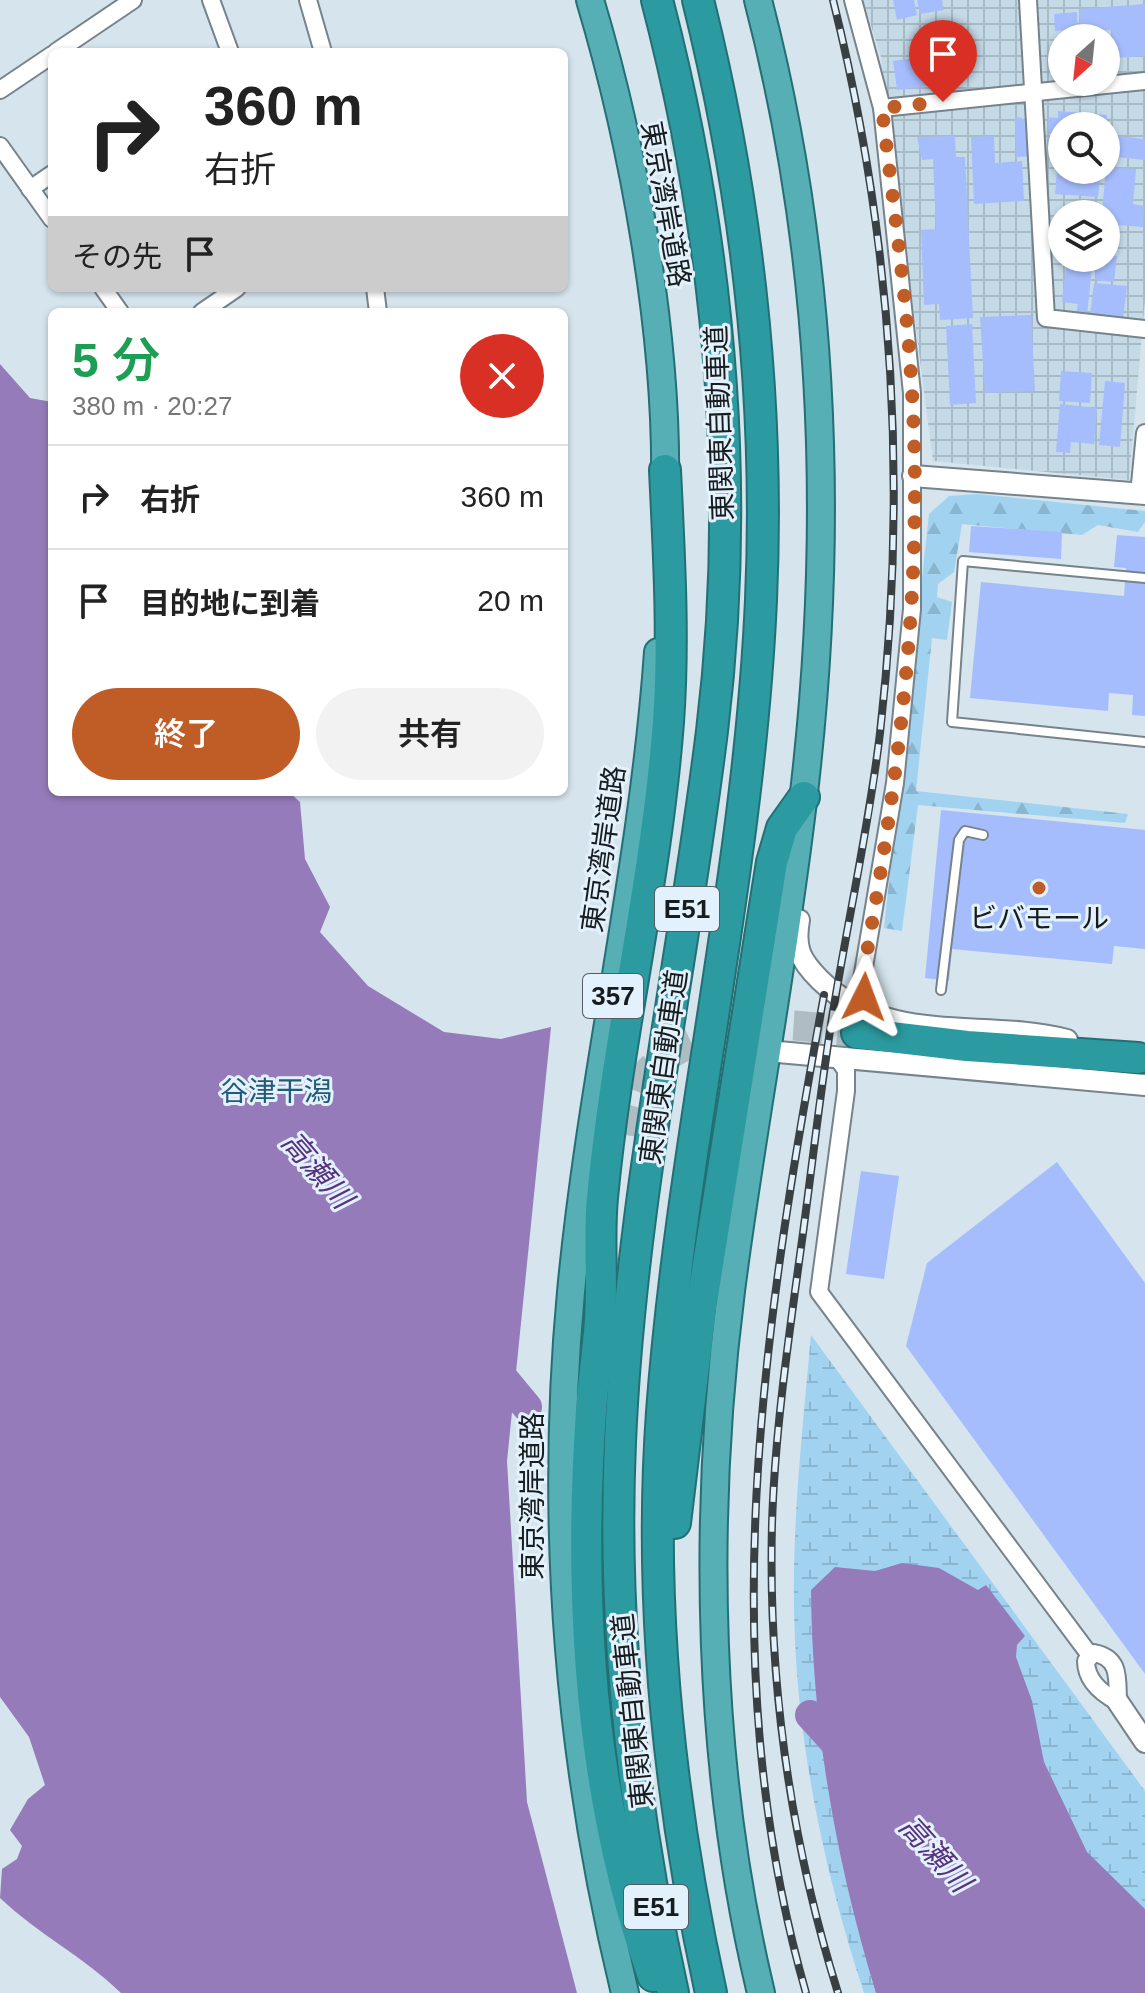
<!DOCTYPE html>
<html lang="ja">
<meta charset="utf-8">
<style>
body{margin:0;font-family:Helvetica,"Noto Sans JP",sans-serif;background:#f2f2f2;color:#222;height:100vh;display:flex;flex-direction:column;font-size:30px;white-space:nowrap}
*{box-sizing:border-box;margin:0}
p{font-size:26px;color:#767676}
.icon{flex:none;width:44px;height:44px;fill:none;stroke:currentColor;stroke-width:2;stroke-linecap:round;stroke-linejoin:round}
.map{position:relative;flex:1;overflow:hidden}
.sheet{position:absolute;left:48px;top:308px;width:520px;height:488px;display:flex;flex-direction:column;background:#fff;border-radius:12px;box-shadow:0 2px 6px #0004}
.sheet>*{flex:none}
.banner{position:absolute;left:48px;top:48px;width:520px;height:244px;border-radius:12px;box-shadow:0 2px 6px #0004;background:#fff;color:#222;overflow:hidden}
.needle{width:52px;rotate:207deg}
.buttons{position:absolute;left:1048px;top:24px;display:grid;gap:16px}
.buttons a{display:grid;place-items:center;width:72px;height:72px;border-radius:50%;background:#fff;box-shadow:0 2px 6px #0004;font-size:40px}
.pin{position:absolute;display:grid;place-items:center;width:68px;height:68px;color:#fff;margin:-82px -34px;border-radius:50% 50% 50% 0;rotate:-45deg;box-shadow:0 0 8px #0007}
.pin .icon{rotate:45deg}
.me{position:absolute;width:88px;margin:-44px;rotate:3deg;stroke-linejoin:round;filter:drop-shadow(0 0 6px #0008)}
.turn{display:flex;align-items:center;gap:28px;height:168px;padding:0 24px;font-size:36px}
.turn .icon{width:104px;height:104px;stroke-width:2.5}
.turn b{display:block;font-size:56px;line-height:68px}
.then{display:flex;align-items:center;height:76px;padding:0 24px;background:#0003;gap:16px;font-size:30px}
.round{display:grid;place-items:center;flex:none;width:84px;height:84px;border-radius:42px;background:#f2f2f2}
.overview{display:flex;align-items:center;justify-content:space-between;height:136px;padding:0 24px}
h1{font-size:48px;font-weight:600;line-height:60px;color:#1e9e55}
.primary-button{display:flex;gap:16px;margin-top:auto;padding:16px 24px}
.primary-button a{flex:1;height:92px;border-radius:48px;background:#c05d26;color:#fff;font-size:32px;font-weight:600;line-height:92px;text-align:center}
.primary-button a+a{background:#f2f2f2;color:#222}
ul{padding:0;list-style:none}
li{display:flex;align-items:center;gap:24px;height:104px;padding:0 24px;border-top:2px solid #e0e0e0}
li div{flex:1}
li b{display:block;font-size:30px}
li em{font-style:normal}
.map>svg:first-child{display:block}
.industrial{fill:url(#industrial-grid);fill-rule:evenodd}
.forest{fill:url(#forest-firs)}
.wetland{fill:url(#wetland-marsh)}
.water{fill:#957bb9}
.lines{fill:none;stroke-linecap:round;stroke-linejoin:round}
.river{stroke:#957bb9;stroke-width:30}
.building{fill:#a6bdfd}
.motorway-tunnel{stroke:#afbcc4;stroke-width:30;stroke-dasharray:30 15;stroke-linecap:butt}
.service-casing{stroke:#76838b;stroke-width:12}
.minor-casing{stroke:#76838b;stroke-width:20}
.tertiary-casing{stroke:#76838b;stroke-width:24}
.trunk-casing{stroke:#246f74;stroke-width:30}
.motorway-casing{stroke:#246f74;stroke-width:34}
.service{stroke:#fff;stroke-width:8}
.minor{stroke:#fff;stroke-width:16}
.tertiary{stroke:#fff;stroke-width:20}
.trunk{stroke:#56afb4;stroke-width:26}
.motorway{stroke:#2b9ba1;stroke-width:30}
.rail-casing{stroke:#394044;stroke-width:8}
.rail{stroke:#e2f1fb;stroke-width:5;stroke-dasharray:15;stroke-linecap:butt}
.route{stroke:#c05d26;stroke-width:14;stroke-dasharray:0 25.2}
.poi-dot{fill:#c05d26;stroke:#e2f1fb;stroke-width:3}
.labels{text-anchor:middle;stroke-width:6;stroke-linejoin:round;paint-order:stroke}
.shield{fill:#e2f1fb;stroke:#545c61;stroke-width:2}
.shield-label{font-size:26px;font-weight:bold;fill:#171c1f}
.street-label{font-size:28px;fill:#171c1f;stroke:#e2f1fb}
.poi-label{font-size:28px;fill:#171c1f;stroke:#e2f1fb}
.park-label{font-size:28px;fill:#215a77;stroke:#e2f1fb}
.water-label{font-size:30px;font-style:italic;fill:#57327e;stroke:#e2f1fb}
</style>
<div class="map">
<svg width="1145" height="1993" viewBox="0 0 1145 1993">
<defs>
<pattern id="industrial-grid" width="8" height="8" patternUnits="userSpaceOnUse" patternTransform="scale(2)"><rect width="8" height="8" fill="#c4dae7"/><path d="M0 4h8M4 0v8" fill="none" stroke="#a8bac6"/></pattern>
<pattern id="forest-firs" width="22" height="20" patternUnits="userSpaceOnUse" patternTransform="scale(2)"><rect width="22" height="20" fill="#a1d3f1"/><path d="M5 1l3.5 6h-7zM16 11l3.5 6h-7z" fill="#8ab5ce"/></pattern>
<pattern id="wetland-marsh" width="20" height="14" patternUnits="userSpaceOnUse" patternTransform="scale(2)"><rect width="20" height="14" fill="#a1d3f1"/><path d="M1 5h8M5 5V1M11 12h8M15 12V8" fill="none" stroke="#8ab5ce"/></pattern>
</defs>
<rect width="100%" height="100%" fill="#d5e4ed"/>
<path class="industrial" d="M863 0H1145V300L1129 480 933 461 881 57ZM1062 38H1106V82H1062ZM1062 126H1106V170H1062ZM1062 214H1106V258H1062Z"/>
<path class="forest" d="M977 494 1145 511V522L1138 532 1098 525 1082 535 962 524 954 572 938 584 937 597 952 602 947 640 932 638 916 791 1128 814 1125 823 918 805 902 931 884 928 929 514 949 496Z"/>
<path class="wetland" d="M811 1335 1145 1791V1993H864C827 1881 800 1758 795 1640 790 1539 802 1436 811 1335Z"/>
<g class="water">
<path d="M0 364 30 398 52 402V792H289L300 802 305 859 330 907 320 932 368 986 444 1032 501 1039 551 1027 507 1461 527 1802 577 1993H121C84 1957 38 1934 0 1898L2 1869 17 1859 22 1846 10 1830 28 1799 45 1785 29 1737 0 1697Z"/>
<path d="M902 1563 939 1568 978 1590 986 1585 1025 1636 1017 1645 1016 1657 1032 1701 1044 1762 1087 1852 1145 1909V1993H876C836 1862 812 1727 811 1590L835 1567 875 1571Z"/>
</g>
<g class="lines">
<g class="river">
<path d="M489 1361 527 1407"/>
<path d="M810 1715 848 1757"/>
</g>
</g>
<g class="building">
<path d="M893 0H914L917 15 897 20Z"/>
<path d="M917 0H942L944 10 920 14Z"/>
<path d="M1145 4V56L1114 58 1112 30 1081 32 1079 9Z"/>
<path d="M1077 12 1078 29 1055 31 1054 14Z"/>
<path d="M951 52 953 68 940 70 942 84 897 90 893 61Z"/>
<path d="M1058 111 1107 115 1106 126H1062V135L1049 134 1048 117 1058 118Z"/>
<path d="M1015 116 1034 123 1035 156 1016 157Z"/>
<path d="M1060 135 1062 170H1101L1098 197 1055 194Z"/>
<path d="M1110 135 1145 139V160L1108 156Z"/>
<path d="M955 136 956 157H965L973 318 940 320 939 304 924 305 921 230 936 229 933 159 922 160 917 137Z"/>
<path d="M994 136 995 163 1022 161 1024 201 974 204 971 137Z"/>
<path d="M1106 167 1136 169 1133 204 1144 206 1143 227 1106 224V214H1102Z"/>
<path d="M1106 255 1117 256 1114 282 1095 280 1098 258H1106Z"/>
<path d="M1093 258 1087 315 1076 314 1078 304 1062 302 1067 259Z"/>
<path d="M1094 283 1127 286 1123 319 1090 316Z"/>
<path d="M1031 315 1035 391 985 393 980 317Z"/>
<path d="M972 324 976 403 950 405 946 326Z"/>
<path d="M1061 371 1092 373 1090 403 1059 401Z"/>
<path d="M1105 381 1125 383 1120 447 1099 445Z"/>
<path d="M1060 404 1097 408 1094 444 1071 442 1070 453 1056 452Z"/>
<path d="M971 526 1062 532 1061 559 969 552Z"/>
<path d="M1117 535 1145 537V716L1132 715 1133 695 1109 693 1108 711 970 698 981 582 1124 596 1126 568 1114 567Z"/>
<path d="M941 810 1145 830V949L1114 946 1112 964 952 949 949 981 925 978Z"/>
<path d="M1057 1162 1145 1283V1674L906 1346 927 1263Z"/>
<path d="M861 1171 899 1176 884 1279 846 1274Z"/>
</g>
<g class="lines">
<path class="motorway-tunnel" d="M626 1135C629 1118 633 1099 641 1082 649 1068 663 1058 677 1050 736 1015 793 1024 857 1033"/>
<defs>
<g id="service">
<path d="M1145 578 963 561 952 722 1145 742"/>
<path d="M941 990 959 840 965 831 983 835"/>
</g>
<g id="minor">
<path d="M211 0 230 52"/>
<path d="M308 0 323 52"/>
<path d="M853 0 882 108 912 393V609L895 783 861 985 871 1013"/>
<path d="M1028 0 1046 318 1145 329"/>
<path d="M56 52 133 0"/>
<path d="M0 90 52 55"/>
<path d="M882 108 1145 81"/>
<path d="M0 146 52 219"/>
<path d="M30 189 52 174"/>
<path d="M103 288 120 312"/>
<path d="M375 288 378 312"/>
<path d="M202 312 237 288"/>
<path d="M1139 494 1145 433"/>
<path d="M838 1059 846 1070V1091L819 1292 1089 1654"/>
<path d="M1094 1653C1121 1658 1117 1679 1118 1702 1101 1693 1086 1680 1086 1661Z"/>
</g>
<g id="tertiary">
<path d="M913 476 1145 494"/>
<path d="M799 920C794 948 800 960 820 980 889 1048 982 1018 1067 1040"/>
<path d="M767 1051 1145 1085"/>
<path d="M1118 1702 1145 1742"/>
</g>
<g id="trunk">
<path d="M590 0C634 147 668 336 665 489"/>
<path d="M758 0C826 261 835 534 803 801 784 965 752 1127 731 1291 702 1519 707 1769 761 1993"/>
<path d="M625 1993C569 1763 549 1528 571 1292 591 1078 643 867 658 652"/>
</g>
<g id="motorway">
<path d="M657 0C719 238 742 486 712 731 683 967 630 1203 620 1442 612 1626 633 1813 673 1993"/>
<path d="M698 0C747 197 770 398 761 600 749 873 682 1140 662 1412 648 1608 669 1801 711 1993"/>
<path d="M857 1033 967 1046 1138 1058"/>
<path d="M675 1523 701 1308 772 862 782 828 804 797"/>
<path d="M653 1976C590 1798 578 1598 591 1411 593 1381 598 1350 600 1320 603 1279 598 1238 602 1198 617 1038 656 882 668 722 674 639 669 554 665 470"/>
</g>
</defs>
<use href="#service" class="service-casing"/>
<use href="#minor" class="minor-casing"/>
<use href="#tertiary" class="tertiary-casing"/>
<use href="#trunk" class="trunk-casing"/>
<use href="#motorway" class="motorway-casing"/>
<use href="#service" class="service"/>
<use href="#minor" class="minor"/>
<use href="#tertiary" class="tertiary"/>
<use href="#trunk" class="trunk"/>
<use href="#motorway" class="motorway"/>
<defs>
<g id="rail">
<path d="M833 0C893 240 908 487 880 733 869 826 848 919 833 1012 821 1085 813 1159 803 1233 790 1329 775 1427 772 1524 768 1682 791 1842 838 1993"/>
<path d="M806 1993C711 1661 763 1327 824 995"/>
</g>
</defs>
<use href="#rail" class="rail-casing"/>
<use href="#rail" class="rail"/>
</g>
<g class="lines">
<path class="route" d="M864 997 861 985C897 790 924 591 912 393 907 298 893 203 882 108L943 102"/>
</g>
<circle class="poi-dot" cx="1039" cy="888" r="8"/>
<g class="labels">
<g class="shield">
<rect x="655" y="887" width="64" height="44" rx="6"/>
<rect x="583" y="974" width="60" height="44" rx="6"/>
<rect x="624" y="1885" width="64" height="44" rx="6"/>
</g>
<g class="shield-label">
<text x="687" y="918">E51</text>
<text x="613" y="1005">357</text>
<text x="656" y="1916">E51</text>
</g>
<g class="street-label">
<text transform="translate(666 204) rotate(80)" y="10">東京湾岸道路</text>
<text transform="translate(719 423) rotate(-92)" y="10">東関東自動車道</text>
<text transform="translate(603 849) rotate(-82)" y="10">東京湾岸道路</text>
<text transform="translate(663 1067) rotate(-82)" y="10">東関東自動車道</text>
<text transform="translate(532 1496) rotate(-90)" y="10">東京湾岸道路</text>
<text transform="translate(632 1711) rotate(-96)" y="10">東関東自動車道</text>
</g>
<g class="poi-label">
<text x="1039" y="928">ビバモール</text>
</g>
<g class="park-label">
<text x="276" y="1101">谷津干潟</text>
</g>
<g class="water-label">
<text transform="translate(317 1170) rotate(49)" y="10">高瀬川</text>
<text transform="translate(935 1854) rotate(48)" y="10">高瀬川</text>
</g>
</g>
</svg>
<div class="buttons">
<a><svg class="needle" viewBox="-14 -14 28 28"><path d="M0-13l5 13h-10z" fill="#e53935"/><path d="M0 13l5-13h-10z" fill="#767676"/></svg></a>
<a><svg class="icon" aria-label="search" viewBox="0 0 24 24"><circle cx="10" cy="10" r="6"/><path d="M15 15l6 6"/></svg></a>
<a><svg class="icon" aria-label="layers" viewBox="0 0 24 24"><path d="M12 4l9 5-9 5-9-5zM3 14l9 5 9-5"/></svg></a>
</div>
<div class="pin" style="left:943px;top:102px;background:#d93025"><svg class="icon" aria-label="arrive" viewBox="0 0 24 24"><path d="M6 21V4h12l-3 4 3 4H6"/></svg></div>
<svg class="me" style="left:864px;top:997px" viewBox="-20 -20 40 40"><path d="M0-17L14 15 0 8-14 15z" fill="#c05d26" stroke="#fff" stroke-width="4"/></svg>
<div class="banner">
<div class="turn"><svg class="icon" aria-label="right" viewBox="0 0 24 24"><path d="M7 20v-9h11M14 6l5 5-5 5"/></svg><div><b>360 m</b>右折</div></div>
<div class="then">その先<svg class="icon" aria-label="arrive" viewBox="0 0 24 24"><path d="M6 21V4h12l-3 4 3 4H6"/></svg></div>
</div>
<section class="sheet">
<div class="overview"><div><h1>5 分</h1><p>380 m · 20:27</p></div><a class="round" style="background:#d93025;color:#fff"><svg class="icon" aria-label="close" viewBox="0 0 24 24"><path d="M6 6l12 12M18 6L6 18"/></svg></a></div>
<ul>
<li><svg class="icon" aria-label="right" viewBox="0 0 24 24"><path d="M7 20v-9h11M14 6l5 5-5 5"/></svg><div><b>右折</b></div><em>360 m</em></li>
<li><svg class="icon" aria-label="arrive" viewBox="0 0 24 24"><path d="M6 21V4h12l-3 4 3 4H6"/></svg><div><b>目的地に到着</b></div><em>20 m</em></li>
</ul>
<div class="primary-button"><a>終了</a><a>共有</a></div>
</section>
</div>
